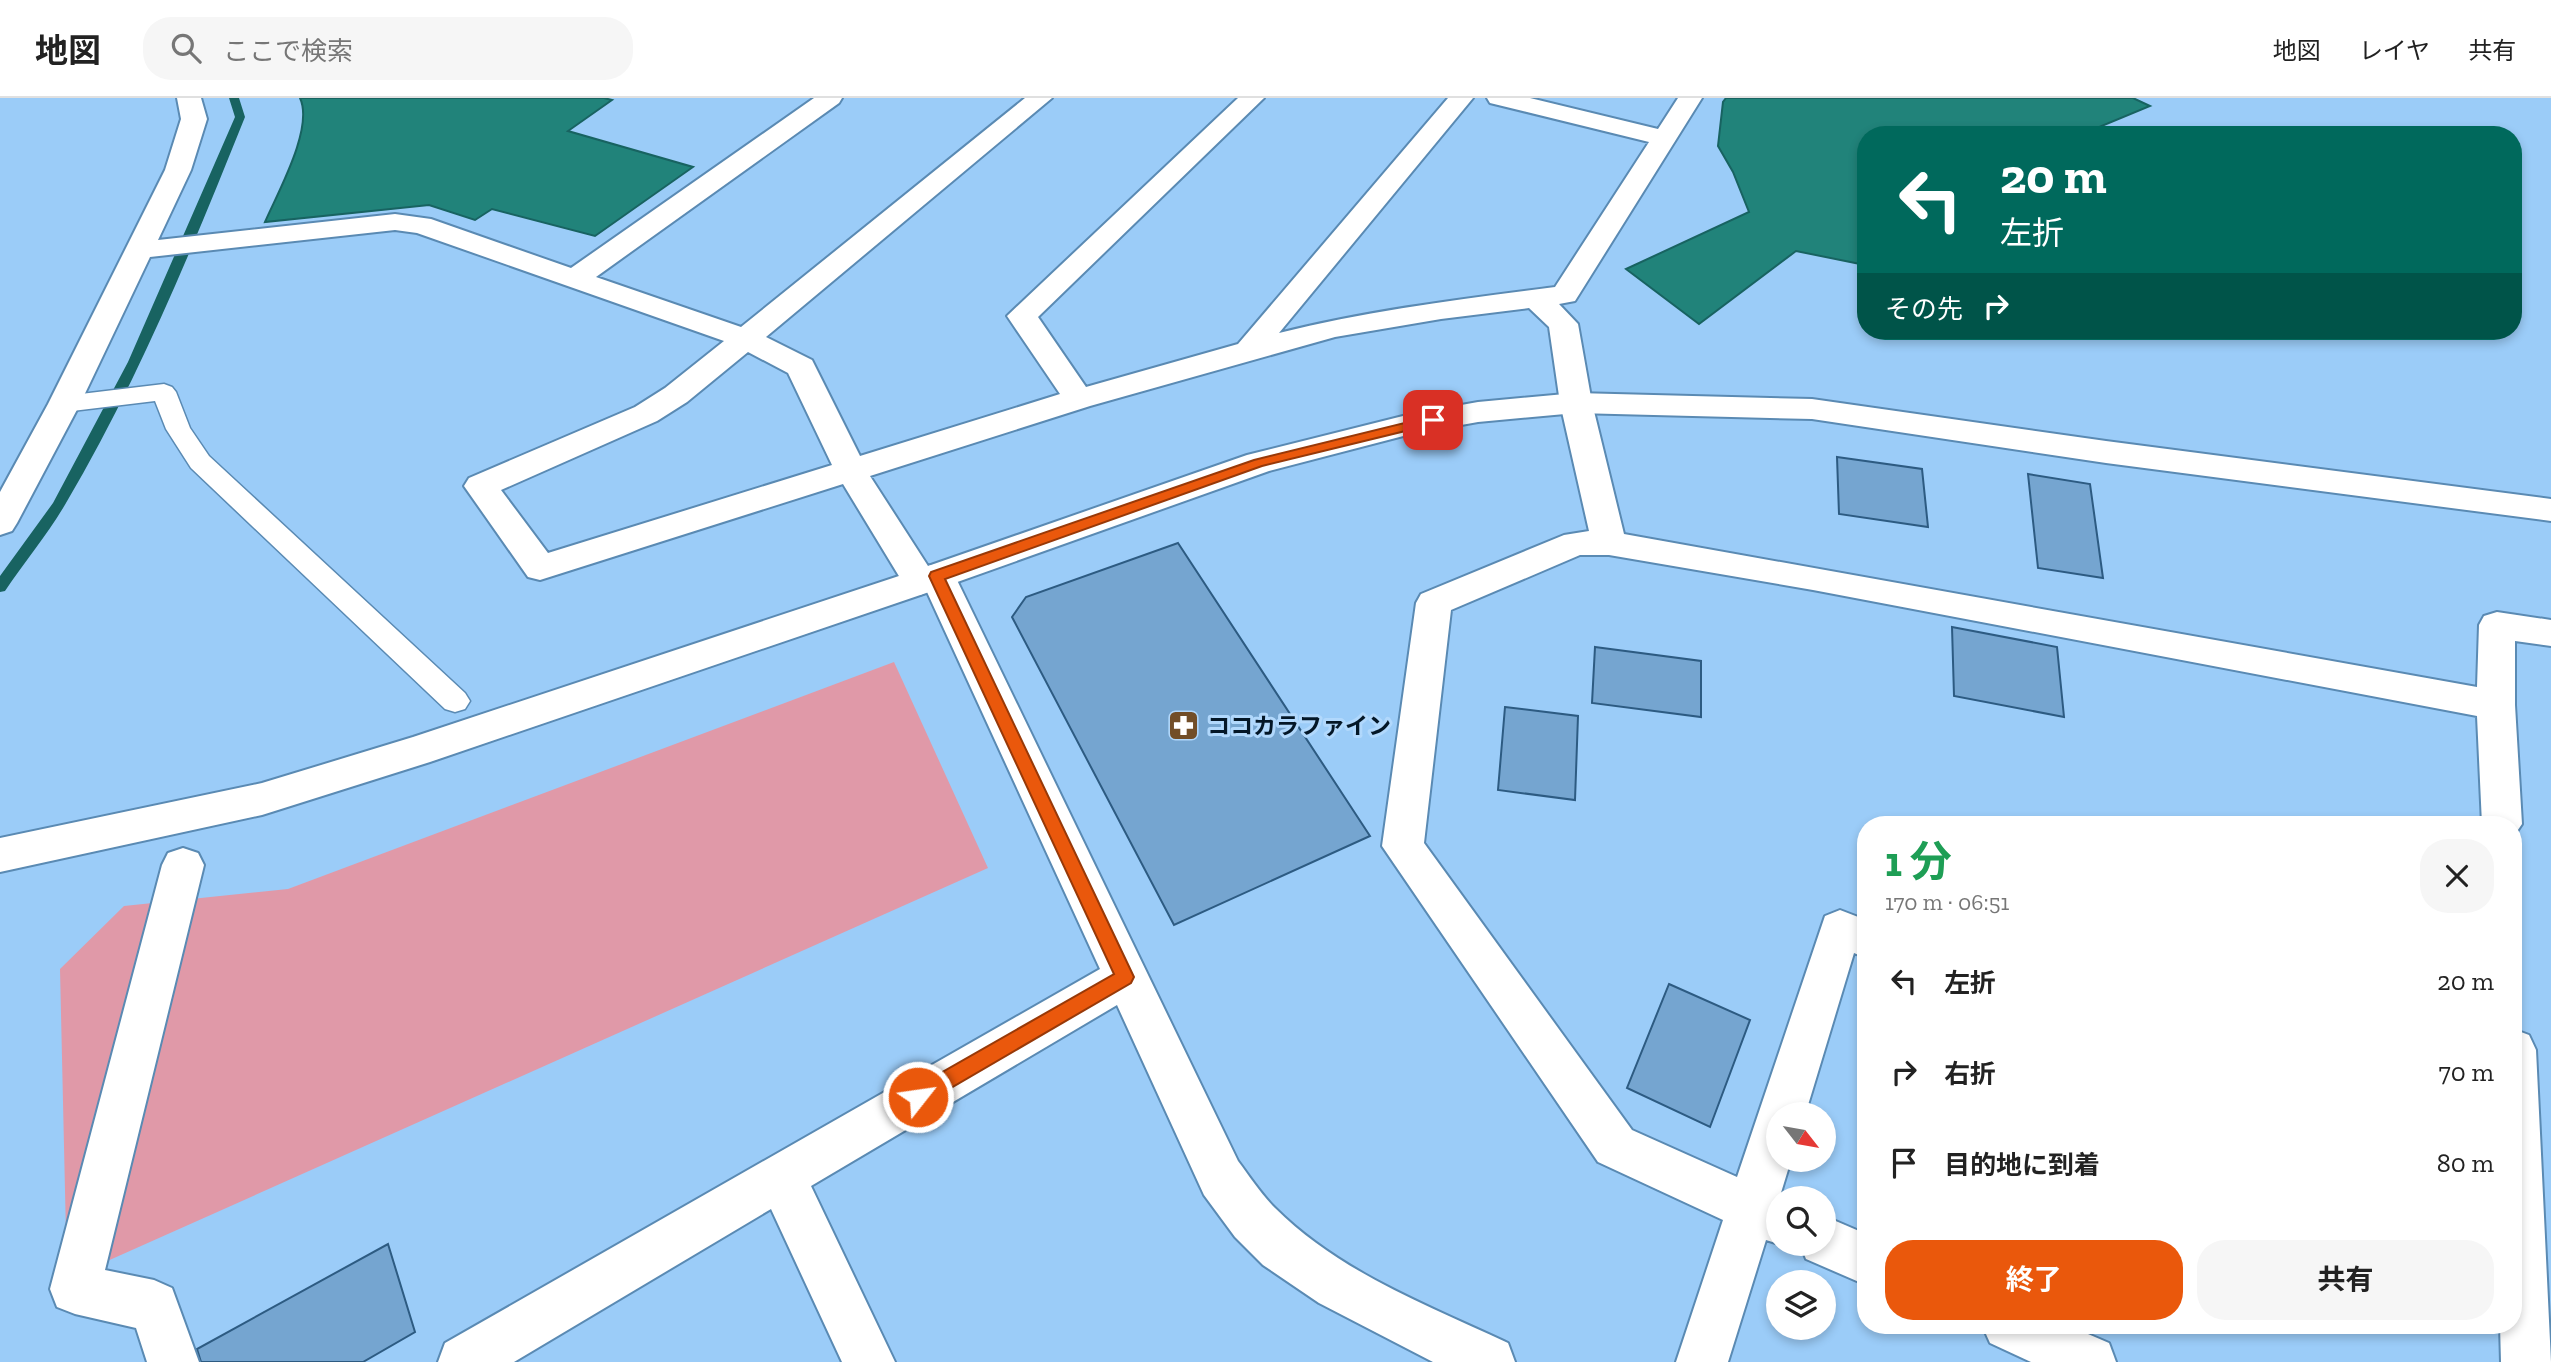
<!DOCTYPE html>
<html lang="ja">
<meta charset="utf-8">
<style>
body{margin:0;font-family:"Zilla Slab","Noto Sans JP",serif;background:#f6f6f6;color:#222;height:100vh;display:flex;flex-direction:column;font-size:26px;white-space:nowrap}
*{box-sizing:border-box;margin:0}
p{font-size:23px;color:#767676}
.icon{flex:none;width:38px;height:38px;fill:none;stroke:currentColor;stroke-width:2;stroke-linecap:round;stroke-linejoin:round}
.map{position:relative;flex:1;overflow:hidden}
.side{position:absolute;left:1857px;top:718px;width:665px;height:518px;display:flex;flex-direction:column;background:#fff;border-radius:28px;box-shadow:0 4px 10px #0003}
.side>*{flex:none}
.banner{position:absolute;left:1857px;top:28px;width:665px;height:214px;border-radius:28px;box-shadow:0 4px 10px #0003;background:#00695c;color:#fff;overflow:hidden}
.needle{width:46px;rotate:121deg}
.controls{position:absolute;left:1766px;top:1004px;display:grid;gap:14px}
.controls a{display:grid;place-items:center;width:70px;height:70px;border-radius:50%;background:#fff;box-shadow:0 4px 10px #0003;font-size:35px}
.pin{position:absolute;display:grid;place-items:center;width:60px;height:60px;color:#fff;margin:-30px;border-radius:14px;box-shadow:0 4px 10px #0006}
.me{position:absolute;width:77px;margin:-38px;rotate:60deg;stroke-linejoin:round;filter:drop-shadow(0 0 5px #0008)}
.turn{display:flex;align-items:center;gap:24px;height:147px;padding:0 28px;font-size:32px}
.turn .icon{width:91px;height:91px;stroke-width:2.5}
.turn b{display:block;font-size:49px;line-height:60px}
.then{display:flex;align-items:center;height:66px;padding:0 28px;background:#0003;gap:14px;font-size:26px}
.round{display:grid;place-items:center;flex:none;width:74px;height:74px;border-radius:28px;background:#f6f6f6}
.overview{display:flex;align-items:center;justify-content:space-between;height:119px;padding:0 28px}
h1{font-size:42px;font-weight:700;line-height:52px;color:#1e9e55}
.button{display:flex;gap:14px;margin-top:auto;padding:14px 28px}
.button a{flex:1;height:80px;border-radius:28px;background:#ea580c;color:#fff;font-size:28px;font-weight:700;line-height:80px;text-align:center}
.button a+a{background:#f6f6f6;color:#222}
ul{padding:0;list-style:none}
li{display:flex;align-items:center;gap:21px;height:91px;padding:0 28px}
li div{flex:1}
li b{display:block;font-size:26px}
li em{font-style:normal}
header{display:flex;align-items:center;gap:42px;box-sizing:border-box;height:98px;padding:0 35px;background:#fff;border-bottom:2px solid #e0e0e0}
header strong{font-size:33px}
nav{display:flex;gap:38px;margin-inline-start:auto;font-size:24px}
.search{width:490px;height:63px;background:#f6f6f6;display:flex;align-items:center;gap:18px;box-sizing:border-box;padding:0 24px;border-radius:28px;color:#767676;font-size:26px}
.map>svg:first-child{display:block}
.green{fill:#e099a8}
.water{fill:#21837a;stroke:#186361;stroke-width:2}
.lines{fill:none;stroke-linecap:round;stroke-linejoin:round}
.stream{fill:#186361;fill-rule:evenodd}
.building{fill:#75a5d0;stroke:#2d5b82;stroke-width:2}
.service-casing{stroke:#5a8ab3;stroke-width:3}
.minor-casing{stroke:#5a8ab3;stroke-width:4}
.tertiary-casing{stroke:#5a8ab3;stroke-width:4}
.service{fill:#fff;fill-rule:evenodd}
.minor{fill:#fff;fill-rule:evenodd}
.tertiary{fill:#fff;fill-rule:evenodd}
.route{fill:#ea580c;stroke:#983908;stroke-width:2}
.labels{text-anchor:middle;stroke-width:6;stroke-linejoin:round;paint-order:stroke}
.poi-label{font-size:23px;font-weight:bold;fill:#041727;stroke:#b1d8fc;text-anchor:start}
</style>
<header>
<strong>地図</strong>
<div class="search"><svg class="icon" aria-label="search" viewBox="0 0 24 24"><circle cx="10" cy="10" r="6"/><path d="M15 15l6 6"/></svg>ここで検索</div>
<nav><a>地図</a><a>レイヤ</a><a>共有</a></nav>
</header>
<div class="map">
<svg width="2551" height="1264" viewBox="0 0 2551 1264">
<rect width="100%" height="100%" fill="#9bccf8"/>
<path class="green" d="M894 564 988 770 67 1181 60 871 124 808 288 791Z"/>
<g class="water">
<path d="M300 0H604L612 2 568 33 693 69 595 138 492 111 475 122 429 107 265 124C278 94 314 30 300 0Z"/>
<path d="M1726 0H2133L2150 8 2080 37H1866L1865 167 1796 153 1699 226 1626 171 1749 114 1733 74 1718 48 1723 4Z"/>
</g>
<g class="lines">
<path class="stream" d="M229 0H239L245 19C192 151 138 283 66 405 48 436 25 463 5 493L0 494V478L53 405 128 264 235 19Z"/>
</g>
<g class="building">
<path d="M1837 359 1922 371 1928 429 1839 416Z"/>
<path d="M2028 376 2090 386 2103 480 2038 470Z"/>
<path d="M1178 445 1370 738 1174 827 1012 519 1026 499Z"/>
<path d="M1952 529 2057 549 2064 619 1954 598Z"/>
<path d="M1595 549 1701 563V619L1592 605Z"/>
<path d="M1505 609 1578 618 1575 702 1498 692Z"/>
<path d="M1669 886 1750 922 1710 1029 1627 990Z"/>
<path d="M388 1146 415 1234 363 1264H201L197 1251Z"/>
</g>
<g class="lines">
<defs>
<path id="service" d="M164 286 172 289 176 294 190 330 209 358 465 595 470 603 465 611 455 614 445 611 191 370 166 331 155 303 64 314 55 311 52 306 55 301 64 298Z"/>
<g id="minor">
<path d="M177 0H201L207 21 191 72 158 142 395 116 431 121 571 170 814 0H842L839 5 596 179 741 229 1025 0H1052L766 239 812 262 860 358 1060 296 1007 218 1238 0H1264L1038 219 1086 289 1238 246 1448 0H1473L1279 235C1370 212 1462 201 1555 189L1649 44 1490 5 1487 0H1530L1658 31 1678 0H1702L1575 203 1559 206 1578 226 1592 305 1624 436 2477 589 2479 527 2484 518 2497 514 2551 522V548L2515 543V607L2522 726 2513 739V726H2482L2477 618 1813 492 1609 457H1580L1451 512 1424 745 1632 1032 1737 1079 1825 818 1840 812 1866 822V860L1854 855 1805 1017H1778V1062H1791L1780 1098 1787 1101H1778L1779 1146 1766 1142 1728 1264H1676L1723 1122 1598 1064 1382 748 1416 505 1421 496 1564 437 1589 433 1560 305 1549 229 1529 210 1441 221 1335 239 1090 308 870 378 928 468 937 466 949 469 955 478 1238 1063C1250 1079 1261 1096 1275 1110 1339 1174 1427 1207 1508 1245L1515 1264H1433L1319 1205 1263 1167 1235 1139 1204 1097 1117 907 811 1088 895 1264H842L771 1111 514 1264H438L445 1245 1100 871 927 494 920 497 908 493 843 386 540 482 528 479 464 388 469 380 635 309 665 290 724 243 417 135 395 132 150 159 80 306 17 425 12 433 0 437V394L48 306 165 72 181 21ZM748 254 788 275 832 367 548 455 501 392 657 323 687 304Z"/>
<path d="M183 750 198 755 204 767 105 1172 154 1182 172 1190 199 1264H147L136 1230 75 1216 57 1209 50 1191 162 767 168 755Z"/>
<path d="M2513 931 2529 937 2536 952 2551 1264H2501L2500 1227H2513Z"/>
<path d="M1824 1118 1866 1136V1187L1806 1161 1800 1146H1824Z"/>
<path d="M1982 1227H2067L2109 1245 2116 1264H2031L1990 1245Z"/>
</g>
<path id="tertiary" d="M1576 295 1812 301 2106 343 2551 401V423L2106 365 1812 321 1576 315 1478 324 1411 336 1269 373 932 493 430 664 262 717 0 774V740L262 685 413 639 908 475 1247 357 1411 316 1478 304Z"/>
</defs>
<use href="#service" class="service-casing"/>
<use href="#minor" class="minor-casing"/>
<use href="#tertiary" class="tertiary-casing"/>
<use href="#service" class="service"/>
<use href="#minor" class="minor"/>
<use href="#tertiary" class="tertiary"/>
</g>
<path class="route" d="M1433 318 1440 322 1438 325 1262 368 945 481 1134 879 1131 885 925 1005 918 1008 911 1005 909 999 911 992 1114 876 929 478 931 474 1254 362Z"/>
<defs>
<symbol id="pharmacy-square" viewBox="-11 -11 22 22"><rect x="-9" y="-9" width="18" height="18" rx="4" fill="#724e28" stroke="#b1d8fc"/><path d="M-2-6h4v4h4v4h-4v4h-4v-4h-4v-4h4Z" fill="#fff"/></symbol>
</defs>
<g fill-rule="evenodd">
<use href="#pharmacy-square" x="1166" y="610" width="35" height="35"/>
</g>
<g class="labels">
<g class="poi-label">
<text x="1207" y="636">ココカラファイン</text>
</g>
</g>
</svg>
<div class="controls">
<a><svg class="needle" viewBox="-14 -14 28 28"><path d="M0-13l5 13h-10z" fill="#e53935"/><path d="M0 13l5-13h-10z" fill="#767676"/></svg></a>
<a><svg class="icon" aria-label="search" viewBox="0 0 24 24"><circle cx="10" cy="10" r="6"/><path d="M15 15l6 6"/></svg></a>
<a><svg class="icon" aria-label="layers" viewBox="0 0 24 24"><path d="M12 4l9 5-9 5-9-5zM3 14l9 5 9-5"/></svg></a>
</div>
<div class="pin" style="left:1433px;top:322px;background:#d93025"><svg class="icon" aria-label="arrive" viewBox="0 0 24 24"><path d="M6 21V4h12l-3 4 3 4H6"/></svg></div>
<svg class="me" style="left:918px;top:999px" viewBox="-20 -20 40 40"><circle r="17" fill="#ea580c" stroke="#fff" stroke-width="3"/><path d="M0-11L8 9 0 5-8 9z" fill="#fff"/></svg>
<div class="banner">
<div class="turn"><svg class="icon" aria-label="left" viewBox="0 0 24 24"><path d="M17 20v-9H6M10 6l-5 5 5 5"/></svg><div><b>20 m</b>左折</div></div>
<div class="then">その先<svg class="icon" aria-label="right" viewBox="0 0 24 24"><path d="M7 20v-9h11M14 6l5 5-5 5"/></svg></div>
</div>
<section class="side">
<div class="overview"><div><h1>1 分</h1><p>170 m · 06:51</p></div><a class="round"><svg class="icon" aria-label="close" viewBox="0 0 24 24"><path d="M6 6l12 12M18 6L6 18"/></svg></a></div>
<ul>
<li><svg class="icon" aria-label="left" viewBox="0 0 24 24"><path d="M17 20v-9H6M10 6l-5 5 5 5"/></svg><div><b>左折</b></div><em>20 m</em></li>
<li><svg class="icon" aria-label="right" viewBox="0 0 24 24"><path d="M7 20v-9h11M14 6l5 5-5 5"/></svg><div><b>右折</b></div><em>70 m</em></li>
<li><svg class="icon" aria-label="arrive" viewBox="0 0 24 24"><path d="M6 21V4h12l-3 4 3 4H6"/></svg><div><b>目的地に到着</b></div><em>80 m</em></li>
</ul>
<div class="button"><a>終了</a><a>共有</a></div>
</section>
</div>
